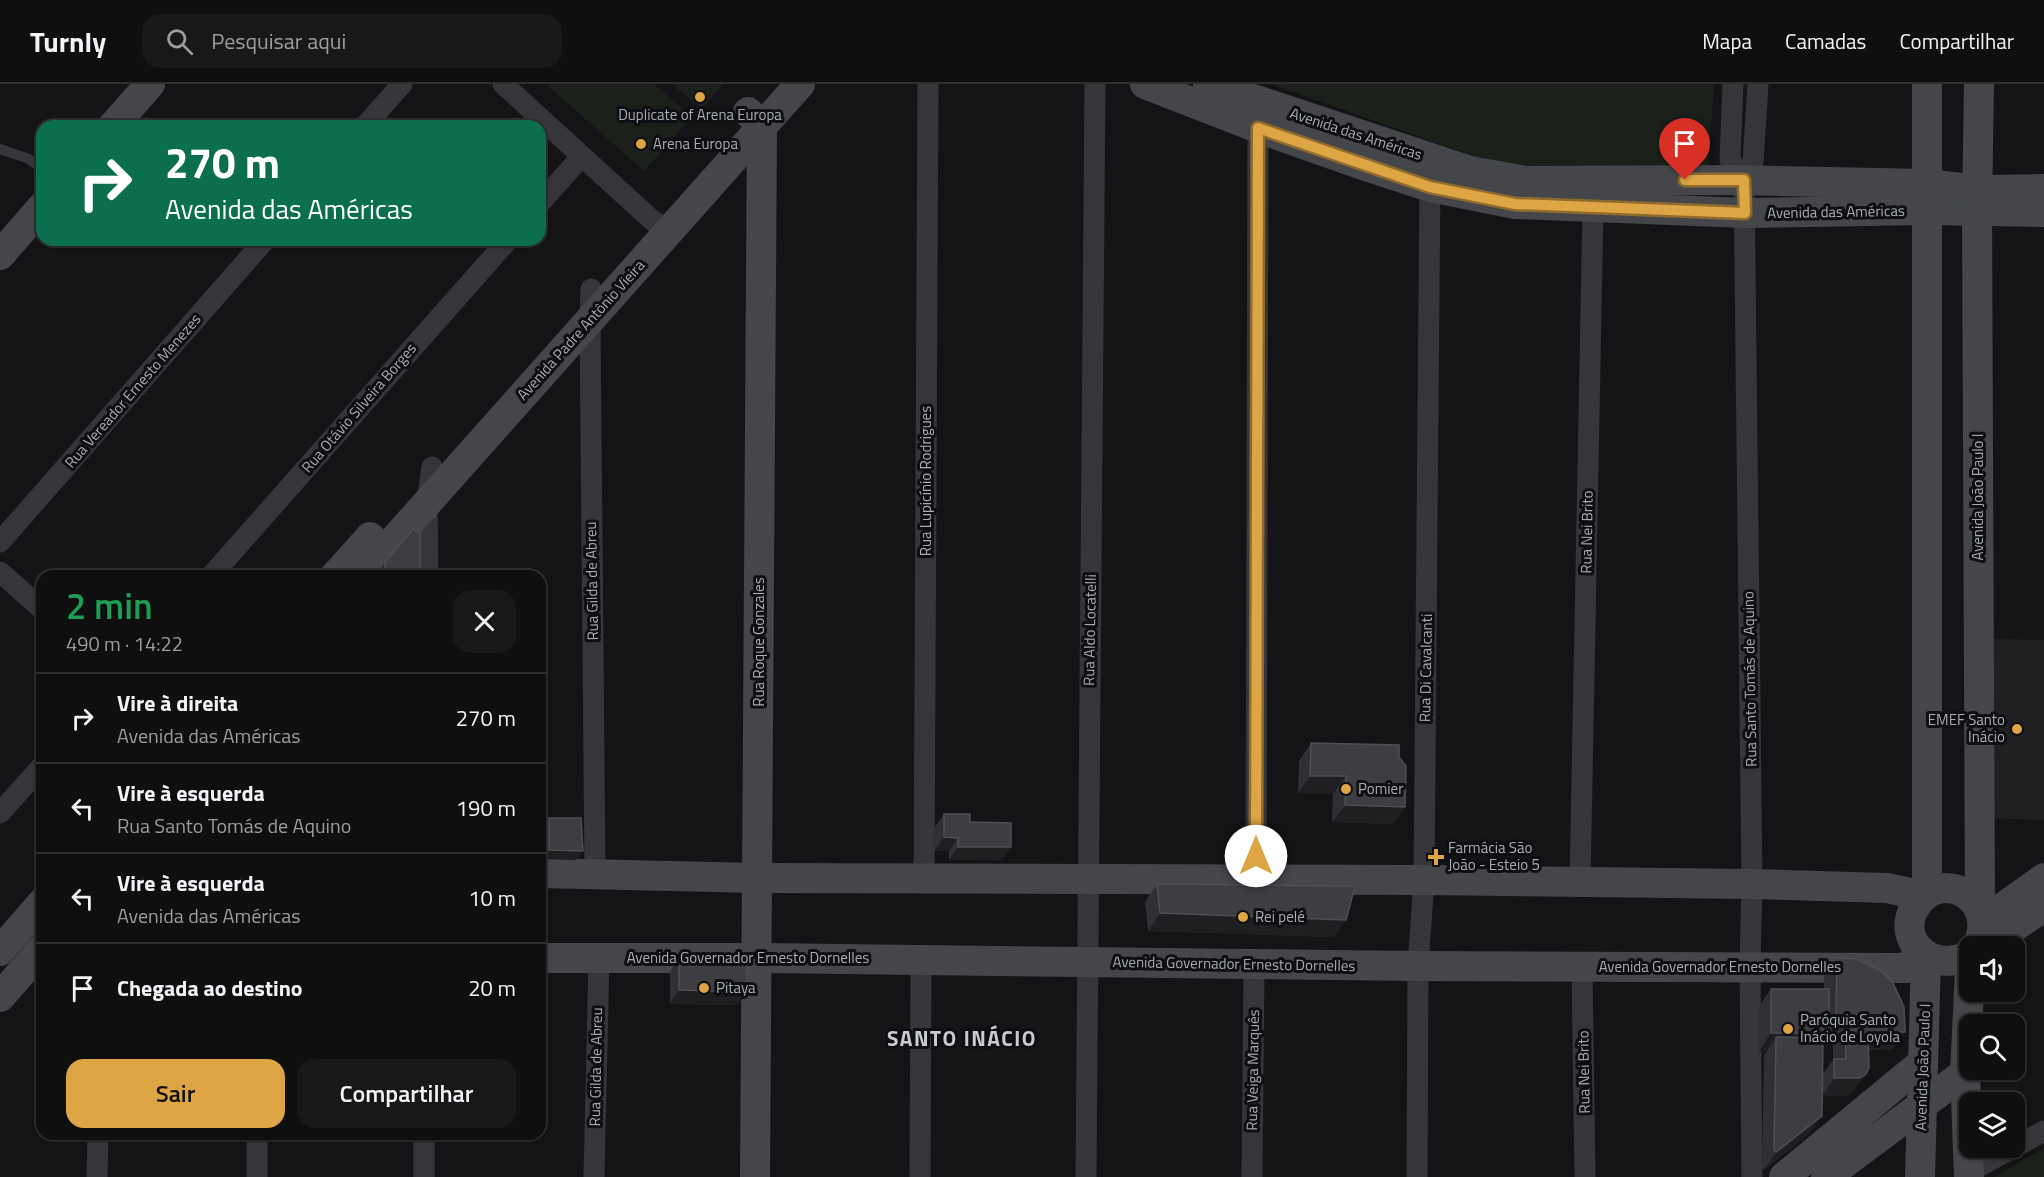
<!DOCTYPE html>
<html lang="pt">
<meta charset="utf-8">
<style>
body{margin:0;font-family:"Titillium Web",sans-serif;background:#181819;color:#f1f3f6;height:100vh;display:flex;flex-direction:column;font-size:22px;white-space:nowrap}
*{box-sizing:border-box;margin:0}
p{font-size:20px;color:#9b9c9f}
.icon{flex:none;width:33px;height:33px;fill:none;stroke:currentColor;stroke-width:2;stroke-linecap:round;stroke-linejoin:round}
.map{position:relative;flex:1;overflow:hidden}
.drawer{position:absolute;left:36px;top:486px;width:510px;height:570px;display:flex;flex-direction:column;background:#0f0f10;border-radius:18px;box-shadow:0 2px 4px #0004,0 0 0 2px #2f2f30}
.drawer>*{flex:none}
.banner{position:absolute;left:36px;top:36px;width:510px;height:126px;border-radius:18px;box-shadow:0 2px 4px #0004,0 0 0 2px #2f2f30;background:#0b6e4f;color:#fff;overflow:hidden}
.controls{position:absolute;left:1959px;top:852px;display:grid;gap:12px}
.controls a{display:grid;place-items:center;width:66px;height:66px;border-radius:12px;background:#0f0f10;box-shadow:0 2px 4px #0004,0 0 0 2px #2f2f30;font-size:30px}
.pin{position:absolute;display:grid;place-items:center;width:51px;height:51px;color:#fff;margin:-62px -26px;border-radius:50% 50% 50% 0;rotate:-45deg;box-shadow:0 0 6px #0007}
.pin .icon{rotate:45deg}
.me{position:absolute;width:66px;margin:-33px;rotate:0deg;stroke-linejoin:round;filter:drop-shadow(0 0 4px #0008)}
.turn{display:flex;align-items:center;gap:21px;height:126px;padding:0 30px;font-size:27px}
.turn .icon{width:78px;height:78px;stroke-width:2.5}
.turn b{display:block;font-size:42px;line-height:51px}
.round{display:grid;place-items:center;flex:none;width:63px;height:63px;border-radius:18px;background:#181819}
.headline{display:flex;align-items:center;justify-content:space-between;height:102px;padding:0 30px}
h1{font-size:36px;font-weight:600;line-height:45px;color:#1e9e55}
.primary-button{display:flex;gap:12px;margin-top:auto;padding:12px 30px}
.primary-button a{flex:1;height:69px;border-radius:18px;background:#dea544;color:#111;font-size:24px;font-weight:600;line-height:69px;text-align:center}
.primary-button a+a{background:#181819;color:#f1f3f6}
ul{padding:0;list-style:none}
li{display:flex;align-items:center;gap:18px;height:90px;padding:0 30px;border-top:2px solid #2f2f30}
li div{flex:1}
li b{display:block;font-size:22px}
li em{font-style:normal}
header{display:flex;align-items:center;gap:36px;box-sizing:border-box;height:84px;padding:0 30px;background:#0f0f10;border-bottom:2px solid #2f2f30}
header strong{font-size:28px}
nav{display:flex;gap:33px;margin-inline-start:auto;font-size:21px}
.search{width:420px;height:54px;background:#181819;display:flex;align-items:center;gap:15px;box-sizing:border-box;padding:0 21px;border-radius:18px;color:#9b9c9f;font-size:22px}
.map>svg:first-child{display:block}
.built{fill:#202023}
.green{fill:#1b201b}
.lines{fill:none;stroke-linecap:round;stroke-linejoin:round}
.lane{stroke:#36363a;stroke-width:10}
.street{stroke:#36363a;stroke-width:21}
.secondary{stroke:#44464a;stroke-width:30}
.wall{fill:#303034;fill-rule:evenodd}
.shaded-wall{fill:#1f1f22}
.building{fill:#3d3e41;stroke:#4d4f53;stroke-width:1.5}
.route-casing{stroke:#906b2c;stroke-width:15}
.route{stroke:#dea544;stroke-width:10}
.poi-dot{fill:#dea544;stroke:#0f0f11;stroke-width:2}
.labels{text-anchor:middle;stroke-width:6;stroke-linejoin:round;paint-order:stroke}
.poi-label{font-size:15px;fill:#a7acb4;stroke:#0f0f11;text-anchor:start}
.street-label{font-size:15px;fill:#a7acb4;stroke:#0f0f11}
.district-label{font-size:21px;font-weight:bold;letter-spacing:1.5px;fill:#c8cbd1;stroke:#0f0f11}
</style>
<header>
<strong>Turnly</strong>
<div class="search"><svg class="icon" aria-label="search" viewBox="0 0 24 24"><circle cx="10" cy="10" r="6"/><path d="M15 15l6 6"/></svg>Pesquisar aqui</div>
<nav><a>Mapa</a><a>Camadas</a><a>Compartilhar</a></nav>
</header>
<div class="map">
<svg width="2044" height="1093" viewBox="0 0 2044 1093">
<rect width="100%" height="100%" fill="#141416"/>
<path class="built" d="M1991 555 2044 556V736L1990 734Z"/>
<g class="green">
<path d="M550 0H654L692 33 644 87 548 2Z"/>
<path d="M672 0H723L702 25Z"/>
<path d="M1271 0H1714L1708 86 1501 82Z"/>
<path d="M2044 1064V1093H1994Z"/>
</g>
<g class="lines">
<path class="lane" d="M0 65 29 75 42 85"/>
<g class="street">
<path d="M503 0 653 137 669 147"/>
<path d="M1733 0 1730 76 1744 96"/>
<path d="M365 42 402 0"/>
<path d="M540 119 582 72"/>
<path d="M591 205 590 235 595 789"/>
<path d="M0 458 265 156"/>
<path d="M0 488 42 525"/>
<path d="M211 492 508 156"/>
<path d="M428 492 427 418 432 383"/>
<path d="M0 729 42 682"/>
<path d="M924 795 928 0"/>
<path d="M1256 795 1258 31"/>
<path d="M1580 799 1593 124 1591 109"/>
<path d="M1582 883 1585 1093"/>
<path d="M1969 1088 2044 1047"/>
<path d="M97 1093 98 1050"/>
<path d="M257 1093V1050"/>
<path d="M424 1093V1050"/>
<path d="M594 1093 599 873"/>
<path d="M920 1093 921 876"/>
<path d="M1086 1093 1095 0"/>
<path d="M1252 1093 1254 879"/>
<path d="M1417 1093 1418 882 1424 796 1430 92"/>
<path d="M1752 1093 1750 882 1752 800 1744 96 1753 78 1758 0"/>
</g>
<g class="secondary">
<path d="M1145 0 1258 44 1363 81 1430 103 1515 120 1745 129 1926 126 2044 128"/>
<path d="M1208 0 1470 87 1526 97 1733 96 1927 100 1978 106 2044 105"/>
<path d="M1927 0V810"/>
<path d="M1979 0 1977 127 1980 825"/>
<path d="M748 28 762 42 755 1093"/>
<path d="M113 42 150 0"/>
<path d="M0 171 42 123"/>
<path d="M335 492 370 453"/>
<path d="M362 492 800 0"/>
<path d="M540 789 758 794 1424 796 1752 800 1887 804 1924 812"/>
<path d="M1983 835 2005 822 2044 794"/>
<path d="M1977 862 1996 855 2044 823"/>
<path d="M0 867 42 819"/>
<path d="M1970 870C1933 893 1892 854 1917 820 1943 783 2000 816 1977 862"/>
<path d="M540 874H757L1418 882 1907 884 1921 868"/>
<path d="M0 913 42 865"/>
<path d="M1784 1093 1922 979"/>
<path d="M1826 1093 1965 989"/>
<path d="M1920 1093 1926 872"/>
<path d="M1969 1093 1965 989 1970 885"/>
</g>
</g>
<g class="wall">
<path d="M385 478 420 492H376Z"/>
<path d="M1311 659 1399 661 1393 740 1332 738 1333 710 1298 709 1299 677Z"/>
<path d="M944 730 970 738 1011 763 1002 776H949V767H935V743Z"/>
<path d="M549 734 576 776 543 775V743Z"/>
<path d="M1157 800 1346 836 1333 853 1148 847 1145 818Z"/>
<path d="M679 874 738 921 670 920V888Z"/>
<path d="M1837 874 1893 965 1868 966 1853 1008 1848 1012H1822V1032L1809 1050 1764 1086 1762 1084 1764 971 1767 967H1759V922L1771 905H1824V892ZM1826 954 1833 960V976L1822 991 1823 958Z"/>
</g>
<g class="shaded-wall">
<path d="M1310 692H1346L1333 710 1298 709Z"/>
<path d="M1345 721 1405 723 1393 740 1332 738Z"/>
<path d="M944 753 958 754 949 767H935Z"/>
<path d="M958 763H1011L1002 776H949Z"/>
<path d="M549 766 583 767 576 776 543 775Z"/>
<path d="M1160 829 1346 836 1333 853 1148 847Z"/>
<path d="M679 906 747 908 738 921 670 920Z"/>
<path d="M1868 948H1905L1893 965 1856 966Z"/>
<path d="M1771 949 1829 950 1816 967 1776 953 1767 967H1759Z"/>
<path d="M1866 990 1853 1008 1848 1012H1822L1834 994Z"/>
<path d="M1822 1032 1809 1050 1764 1086 1776 1068Z"/>
</g>
<g class="building">
<path d="M413 445 420 449V492H385V478Z"/>
<path d="M1311 659 1399 661V673L1406 682 1405 723 1345 721 1346 692H1310Z"/>
<path d="M944 730H970V738L1011 739V763H958V754L944 753Z"/>
<path d="M549 734H581L583 767 549 766Z"/>
<path d="M1157 800 1355 802 1346 836 1160 829Z"/>
<path d="M679 874 747 875V908L679 906Z"/>
<path d="M1837 874 1856 875 1880 886 1892 897 1904 923 1905 948H1868L1869 984 1866 990 1860 994H1834V975H1846L1845 943 1838 937 1836 928Z"/>
<path d="M1771 905H1829V950L1771 949Z"/>
<path d="M1776 953 1823 954 1822 1032 1776 1068 1774 1066Z"/>
</g>
<g class="lines">
<defs>
<path id="route" d="M1256 772 1258 44 1430 103 1515 120 1745 129 1744 96H1685"/>
</defs>
<use href="#route" class="route-casing"/>
<use href="#route" class="route"/>
</g>
<g class="poi-dot">
<circle cx="700" cy="13" r="6"/>
<circle cx="641" cy="60" r="6"/>
<circle cx="2017" cy="645" r="6"/>
<circle cx="1346" cy="705" r="6"/>
<path d="M1433 764h6v6h6v6h-6v6h-6v-6h-6v-6h6z"/>
<circle cx="1243" cy="833" r="6"/>
<circle cx="704" cy="904" r="6"/>
<circle cx="1788" cy="945" r="6"/>
</g>
<g class="labels">
<g class="poi-label">
<text x="700" y="36" text-anchor="middle">Duplicate of Arena Europa</text>
<text x="653" y="65">Arena Europa</text>
<text x="2005" y="641" text-anchor="end">EMEF Santo<tspan x="2005" dy="17">Inácio</tspan></text>
<text x="1358" y="710">Pomier</text>
<text x="1448" y="769">Farmácia São<tspan x="1448" dy="17">João - Esteio 5</tspan></text>
<text x="1255" y="838">Rei pelé</text>
<text x="716" y="909">Pitaya</text>
<text x="1800" y="941">Paróquia Santo<tspan x="1800" dy="17">Inácio de Loyola</tspan></text>
</g>
<g class="street-label">
<text transform="translate(1356 50) rotate(18)" y="5">Avenida das Américas</text>
<text transform="translate(1836 128) rotate(-1)" y="5">Avenida das Américas</text>
<text transform="translate(581 246) rotate(-48)" y="5">Avenida Padre Antônio Vieira</text>
<text transform="translate(133 307) rotate(-49)" y="5">Rua Vereador Ernesto Menezes</text>
<text transform="translate(359 324) rotate(-49)" y="5">Rua Otávio Silveira Borges</text>
<text transform="translate(926 397) rotate(-90)" y="5">Rua Lupicínio Rodrigues</text>
<text transform="translate(1978 413) rotate(-90)" y="5">Avenida João Paulo I</text>
<text transform="translate(1587 448) rotate(-89)" y="5">Rua Nei Brito</text>
<text transform="translate(592 497) rotate(-91)" y="5">Rua Gilda de Abreu</text>
<text transform="translate(1090 546) rotate(-89)" y="5">Rua Aldo Locatelli</text>
<text transform="translate(759 558) rotate(-90)" y="5">Rua Roque Gonzales</text>
<text transform="translate(1426 584) rotate(-89)" y="5">Rua Di Cavalcanti</text>
<text transform="translate(1750 595) rotate(-91)" y="5">Rua Santo Tomás de Aquino</text>
<text x="748" y="879">Avenida Governador Ernesto Dornelles</text>
<text transform="translate(1234 880) rotate(1)" y="5">Avenida Governador Ernesto Dornelles</text>
<text x="1720" y="888">Avenida Governador Ernesto Dornelles</text>
<text transform="translate(596 983) rotate(-89)" y="5">Rua Gilda de Abreu</text>
<text transform="translate(1923 983) rotate(-88)" y="5">Avenida João Paulo I</text>
<text transform="translate(1253 986) rotate(-89)" y="5">Rua Veiga Marquês</text>
<text transform="translate(1584 988) rotate(-91)" y="5">Rua Nei Brito</text>
</g>
<g class="district-label">
<text x="962" y="962">SANTO INÁCIO</text>
</g>
</g>
</svg>
<div class="controls">
<a><svg class="icon" aria-label="sound" viewBox="0 0 24 24"><path d="M4 9h4l5-4v14l-5-4H4zM17 9q2 3 0 6"/></svg></a>
<a><svg class="icon" aria-label="search" viewBox="0 0 24 24"><circle cx="10" cy="10" r="6"/><path d="M15 15l6 6"/></svg></a>
<a><svg class="icon" aria-label="layers" viewBox="0 0 24 24"><path d="M12 4l9 5-9 5-9-5zM3 14l9 5 9-5"/></svg></a>
</div>
<div class="pin" style="left:1685px;top:96px;background:#d93025"><svg class="icon" aria-label="arrive" viewBox="0 0 24 24"><path d="M6 21V4h12l-3 4 3 4H6"/></svg></div>
<svg class="me" style="left:1256px;top:772px" viewBox="-20 -20 40 40"><circle r="19" fill="#fff"/><path d="M0-13L10 11 0 6-10 11z" fill="#dea544"/></svg>
<div class="banner">
<div class="turn"><svg class="icon" aria-label="right" viewBox="0 0 24 24"><path d="M7 20v-9h11M14 6l5 5-5 5"/></svg><div><b>270 m</b>Avenida das Américas</div></div>
</div>
<section class="drawer">
<div class="headline"><div><h1>2 min</h1><p>490 m · 14:22</p></div><a class="round"><svg class="icon" aria-label="close" viewBox="0 0 24 24"><path d="M6 6l12 12M18 6L6 18"/></svg></a></div>
<ul>
<li><svg class="icon" aria-label="right" viewBox="0 0 24 24"><path d="M7 20v-9h11M14 6l5 5-5 5"/></svg><div><b>Vire à direita</b><p>Avenida das Américas</p></div><em>270 m</em></li>
<li><svg class="icon" aria-label="left" viewBox="0 0 24 24"><path d="M17 20v-9H6M10 6l-5 5 5 5"/></svg><div><b>Vire à esquerda</b><p>Rua Santo Tomás de Aquino</p></div><em>190 m</em></li>
<li><svg class="icon" aria-label="left" viewBox="0 0 24 24"><path d="M17 20v-9H6M10 6l-5 5 5 5"/></svg><div><b>Vire à esquerda</b><p>Avenida das Américas</p></div><em>10 m</em></li>
<li><svg class="icon" aria-label="arrive" viewBox="0 0 24 24"><path d="M6 21V4h12l-3 4 3 4H6"/></svg><div><b>Chegada ao destino</b></div><em>20 m</em></li>
</ul>
<div class="primary-button"><a>Sair</a><a>Compartilhar</a></div>
</section>
</div>
